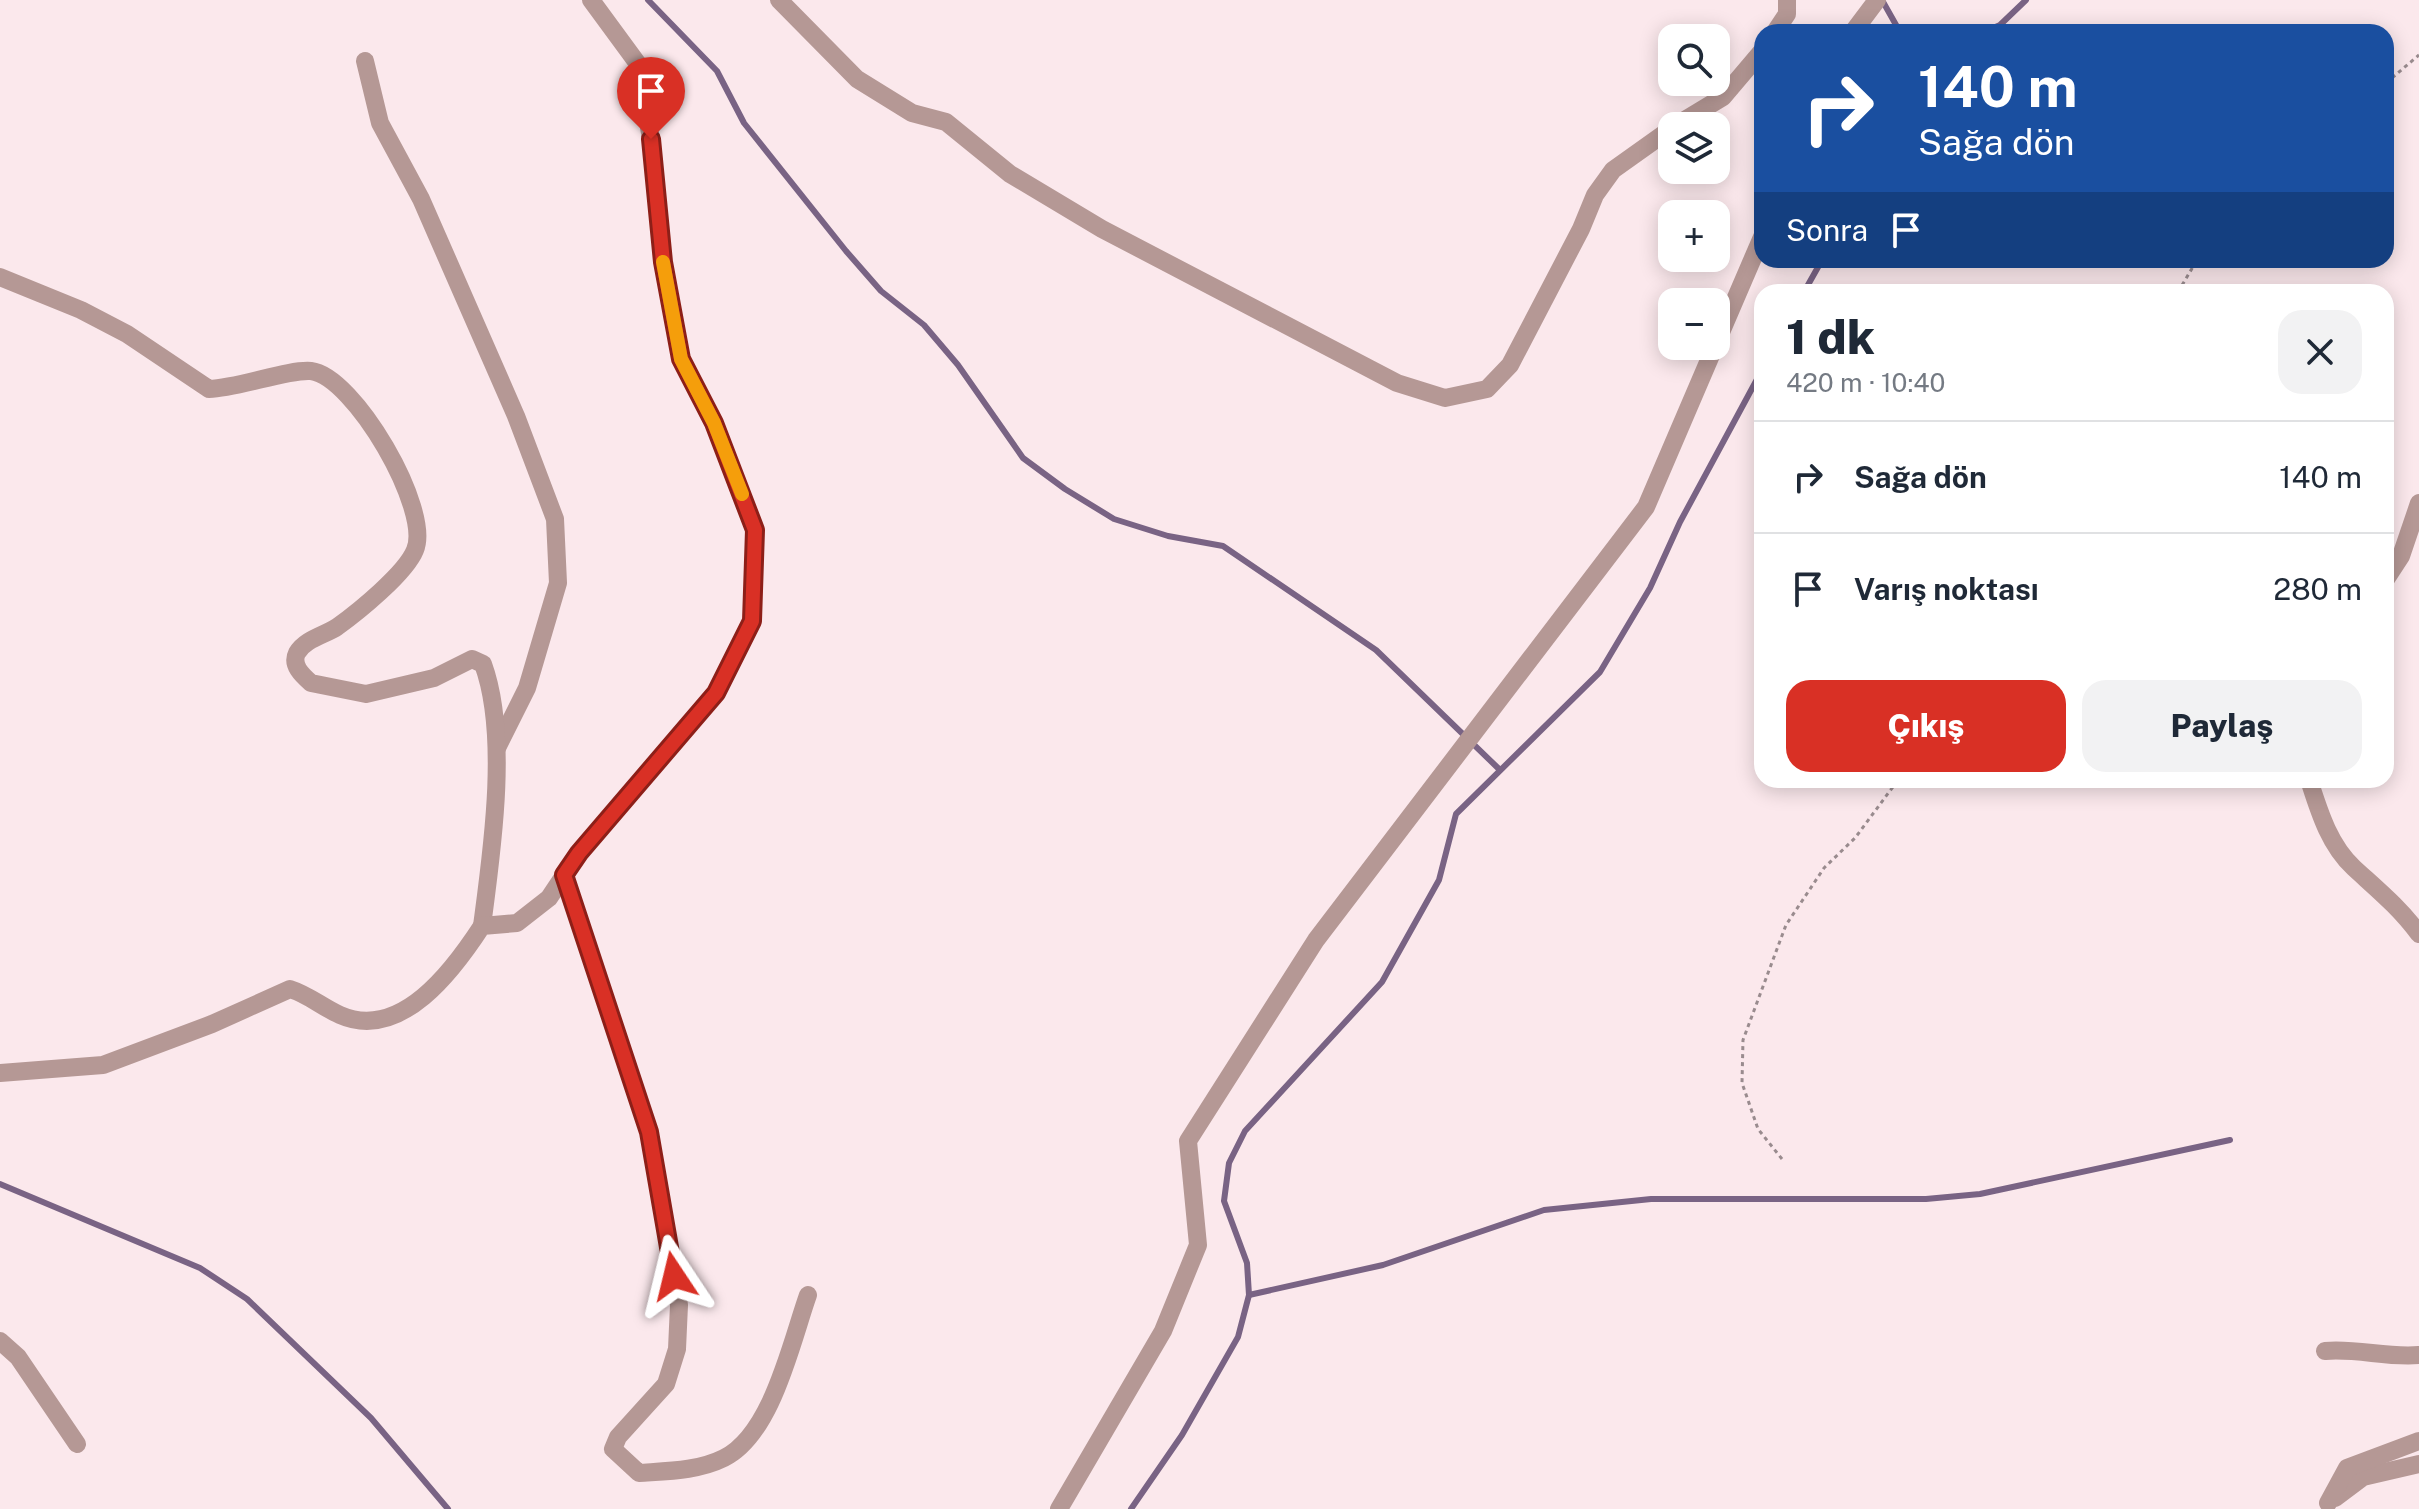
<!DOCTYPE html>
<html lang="tr">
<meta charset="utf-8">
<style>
body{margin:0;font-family:"Public Sans",sans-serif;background:#f2f2f3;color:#1f2937;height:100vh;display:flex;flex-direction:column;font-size:30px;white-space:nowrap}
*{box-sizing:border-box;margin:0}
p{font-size:26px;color:#747a83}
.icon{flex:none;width:44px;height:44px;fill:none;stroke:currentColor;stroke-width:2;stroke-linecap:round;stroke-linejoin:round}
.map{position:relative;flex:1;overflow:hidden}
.side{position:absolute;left:1754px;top:284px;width:640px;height:504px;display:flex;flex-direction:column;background:#fff;border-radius:24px;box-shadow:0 4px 20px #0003}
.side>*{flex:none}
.top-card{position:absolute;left:1754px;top:24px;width:640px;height:244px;border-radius:24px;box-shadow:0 4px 20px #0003;background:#1a4fa0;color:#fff;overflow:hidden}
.fabs{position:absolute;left:1658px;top:24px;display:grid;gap:16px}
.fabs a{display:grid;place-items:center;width:72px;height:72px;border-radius:16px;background:#fff;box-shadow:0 4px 20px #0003;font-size:40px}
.pin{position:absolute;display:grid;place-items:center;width:68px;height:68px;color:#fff;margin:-82px -34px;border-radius:50% 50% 50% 0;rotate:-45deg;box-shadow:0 0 8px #0007}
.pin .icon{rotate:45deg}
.me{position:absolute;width:88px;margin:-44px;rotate:350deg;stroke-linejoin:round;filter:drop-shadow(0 0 6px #0008)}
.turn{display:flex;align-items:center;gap:28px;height:168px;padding:0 32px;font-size:36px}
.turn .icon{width:104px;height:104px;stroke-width:2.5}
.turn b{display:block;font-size:56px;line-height:68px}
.then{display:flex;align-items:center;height:76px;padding:0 32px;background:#0003;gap:16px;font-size:30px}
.round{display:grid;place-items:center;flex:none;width:84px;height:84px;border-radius:24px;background:#f2f2f3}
.overview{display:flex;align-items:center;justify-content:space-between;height:136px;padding:0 32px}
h1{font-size:48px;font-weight:800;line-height:60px}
.action{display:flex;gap:16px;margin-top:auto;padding:16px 32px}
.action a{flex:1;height:92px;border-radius:24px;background:#d93025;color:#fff;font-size:32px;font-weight:800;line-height:92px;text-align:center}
.action a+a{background:#f2f2f3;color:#1f2937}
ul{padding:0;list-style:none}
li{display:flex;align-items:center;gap:24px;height:112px;padding:0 32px;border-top:2px solid #e0e1e3}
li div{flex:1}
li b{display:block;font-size:30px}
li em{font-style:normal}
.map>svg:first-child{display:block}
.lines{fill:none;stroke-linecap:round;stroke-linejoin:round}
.stream{stroke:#796384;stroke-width:6}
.path{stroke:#998b8e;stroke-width:3;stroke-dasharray:4 4;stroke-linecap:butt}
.street{stroke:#b59895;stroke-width:18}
.route-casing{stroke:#8d1f18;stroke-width:20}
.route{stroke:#d93025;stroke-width:14}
.slow{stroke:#f59e0b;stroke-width:14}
</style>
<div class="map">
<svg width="2419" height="1509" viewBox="0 0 2419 1509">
<rect width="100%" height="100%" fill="#fbe8ec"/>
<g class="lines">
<g class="stream">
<path d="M648 0 717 71 744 123 846 251 881 291 924 325 958 365 1023 458 1065 489 1114 519 1168 536 1223 546 1376 650 1499 769"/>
<path d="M1882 0 1900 32"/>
<path d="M1984 32 2000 25 2026 0"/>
<path d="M1804 292 1822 260"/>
<path d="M0 1184 200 1268 247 1299 371 1418 448 1509"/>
<path d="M1249 1295 1383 1265 1544 1210 1651 1199H1926L1980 1194 2230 1140"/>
<path d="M1131 1509 1182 1435 1238 1337 1249 1295 1247 1263 1224 1201 1229 1163 1245 1131 1382 982 1439 880 1456 814 1600 672 1650 588 1680 522 1762 370"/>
</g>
<g class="path">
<path d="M2386 83 2419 55"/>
<path d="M2178 292 2197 260"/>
<path d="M1782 1159 1758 1129 1742 1083 1743 1040 1786 925 1824 868 1855 838 1898 780"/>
</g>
<g class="street">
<path d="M779 0 857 79 912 113 946 122 1010 174 1102 229 1397 383 1445 398 1487 389 1510 365 1581 229 1595 195 1613 170 1672 128"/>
<path d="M1775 32 1787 14V0"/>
<path d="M1853 32 1877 0"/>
<path d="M365 61 380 123 421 199 516 416 555 519 558 583 527 688 497 748"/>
<path d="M1675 126 1723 97 1762 51"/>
<path d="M0 277 81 310 127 334 209 389C239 388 288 369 311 371 354 376 432 510 415 550 406 573 358 612 337 627 325 635 305 639 297 653 291 665 302 675 311 683L366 694 434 678 472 659 483 664C509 735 492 851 482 926"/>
<path d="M1716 344 1762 237"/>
<path d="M2386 579 2401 556 2419 503"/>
<path d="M2309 780C2319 811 2329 845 2354 868 2378 890 2400 908 2419 934"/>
<path d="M564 875 649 1132 679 1305 677 1349 666 1384 618 1437 613 1449 639 1473C667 1471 698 1471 724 1458 772 1434 791 1343 808 1295"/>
<path d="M0 1073 103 1065 212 1024 290 989C309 995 322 1007 340 1015 401 1042 454 969 482 926L517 923 549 898 579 853 716 693 752 621 755 530 714 423 681 359 663 262 651 139 638 64 591 0"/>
<path d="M0 1341 18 1357 77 1444"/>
<path d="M2325 1351C2357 1348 2387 1358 2419 1355"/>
<path d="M2335 1498 2363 1477 2419 1464"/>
<path d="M2328 1503 2347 1468 2419 1441"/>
<path d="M1059 1509 1163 1331 1198 1245 1188 1141 1316 940 1646 507 1715 346"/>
</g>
</g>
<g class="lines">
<defs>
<path id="route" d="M651 139 663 262 681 359 714 423 755 530 752 621 716 693 579 853 564 875 649 1132 674 1276"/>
</defs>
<use href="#route" class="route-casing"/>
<use href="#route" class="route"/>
<path class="slow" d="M663 262 681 359 714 423 742 494"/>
</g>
</svg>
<div class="fabs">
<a><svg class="icon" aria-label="search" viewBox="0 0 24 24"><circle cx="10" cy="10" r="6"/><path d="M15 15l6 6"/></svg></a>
<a><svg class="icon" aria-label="layers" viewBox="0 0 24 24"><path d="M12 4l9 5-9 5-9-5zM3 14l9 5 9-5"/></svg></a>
<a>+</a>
<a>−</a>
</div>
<div class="pin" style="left:651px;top:139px;background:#d93025"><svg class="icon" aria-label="arrive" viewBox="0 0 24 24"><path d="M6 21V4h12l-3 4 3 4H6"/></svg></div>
<svg class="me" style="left:674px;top:1276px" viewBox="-20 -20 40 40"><path d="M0-17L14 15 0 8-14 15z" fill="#d93025" stroke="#fff" stroke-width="4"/></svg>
<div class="top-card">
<div class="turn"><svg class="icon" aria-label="right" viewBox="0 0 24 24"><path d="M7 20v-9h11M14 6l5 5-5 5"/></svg><div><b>140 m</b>Sağa dön</div></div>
<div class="then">Sonra<svg class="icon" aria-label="arrive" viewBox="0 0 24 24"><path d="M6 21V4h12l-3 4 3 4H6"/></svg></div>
</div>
<section class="side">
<div class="overview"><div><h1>1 dk</h1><p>420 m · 10:40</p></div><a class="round"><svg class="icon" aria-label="close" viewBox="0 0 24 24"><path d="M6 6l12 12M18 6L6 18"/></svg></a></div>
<ul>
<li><svg class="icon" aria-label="right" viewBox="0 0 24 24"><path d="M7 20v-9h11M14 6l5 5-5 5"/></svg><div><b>Sağa dön</b></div><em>140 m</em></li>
<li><svg class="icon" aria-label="arrive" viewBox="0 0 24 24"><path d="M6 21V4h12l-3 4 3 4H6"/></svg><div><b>Varış noktası</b></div><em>280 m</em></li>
</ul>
<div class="action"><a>Çıkış</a><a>Paylaş</a></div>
</section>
</div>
